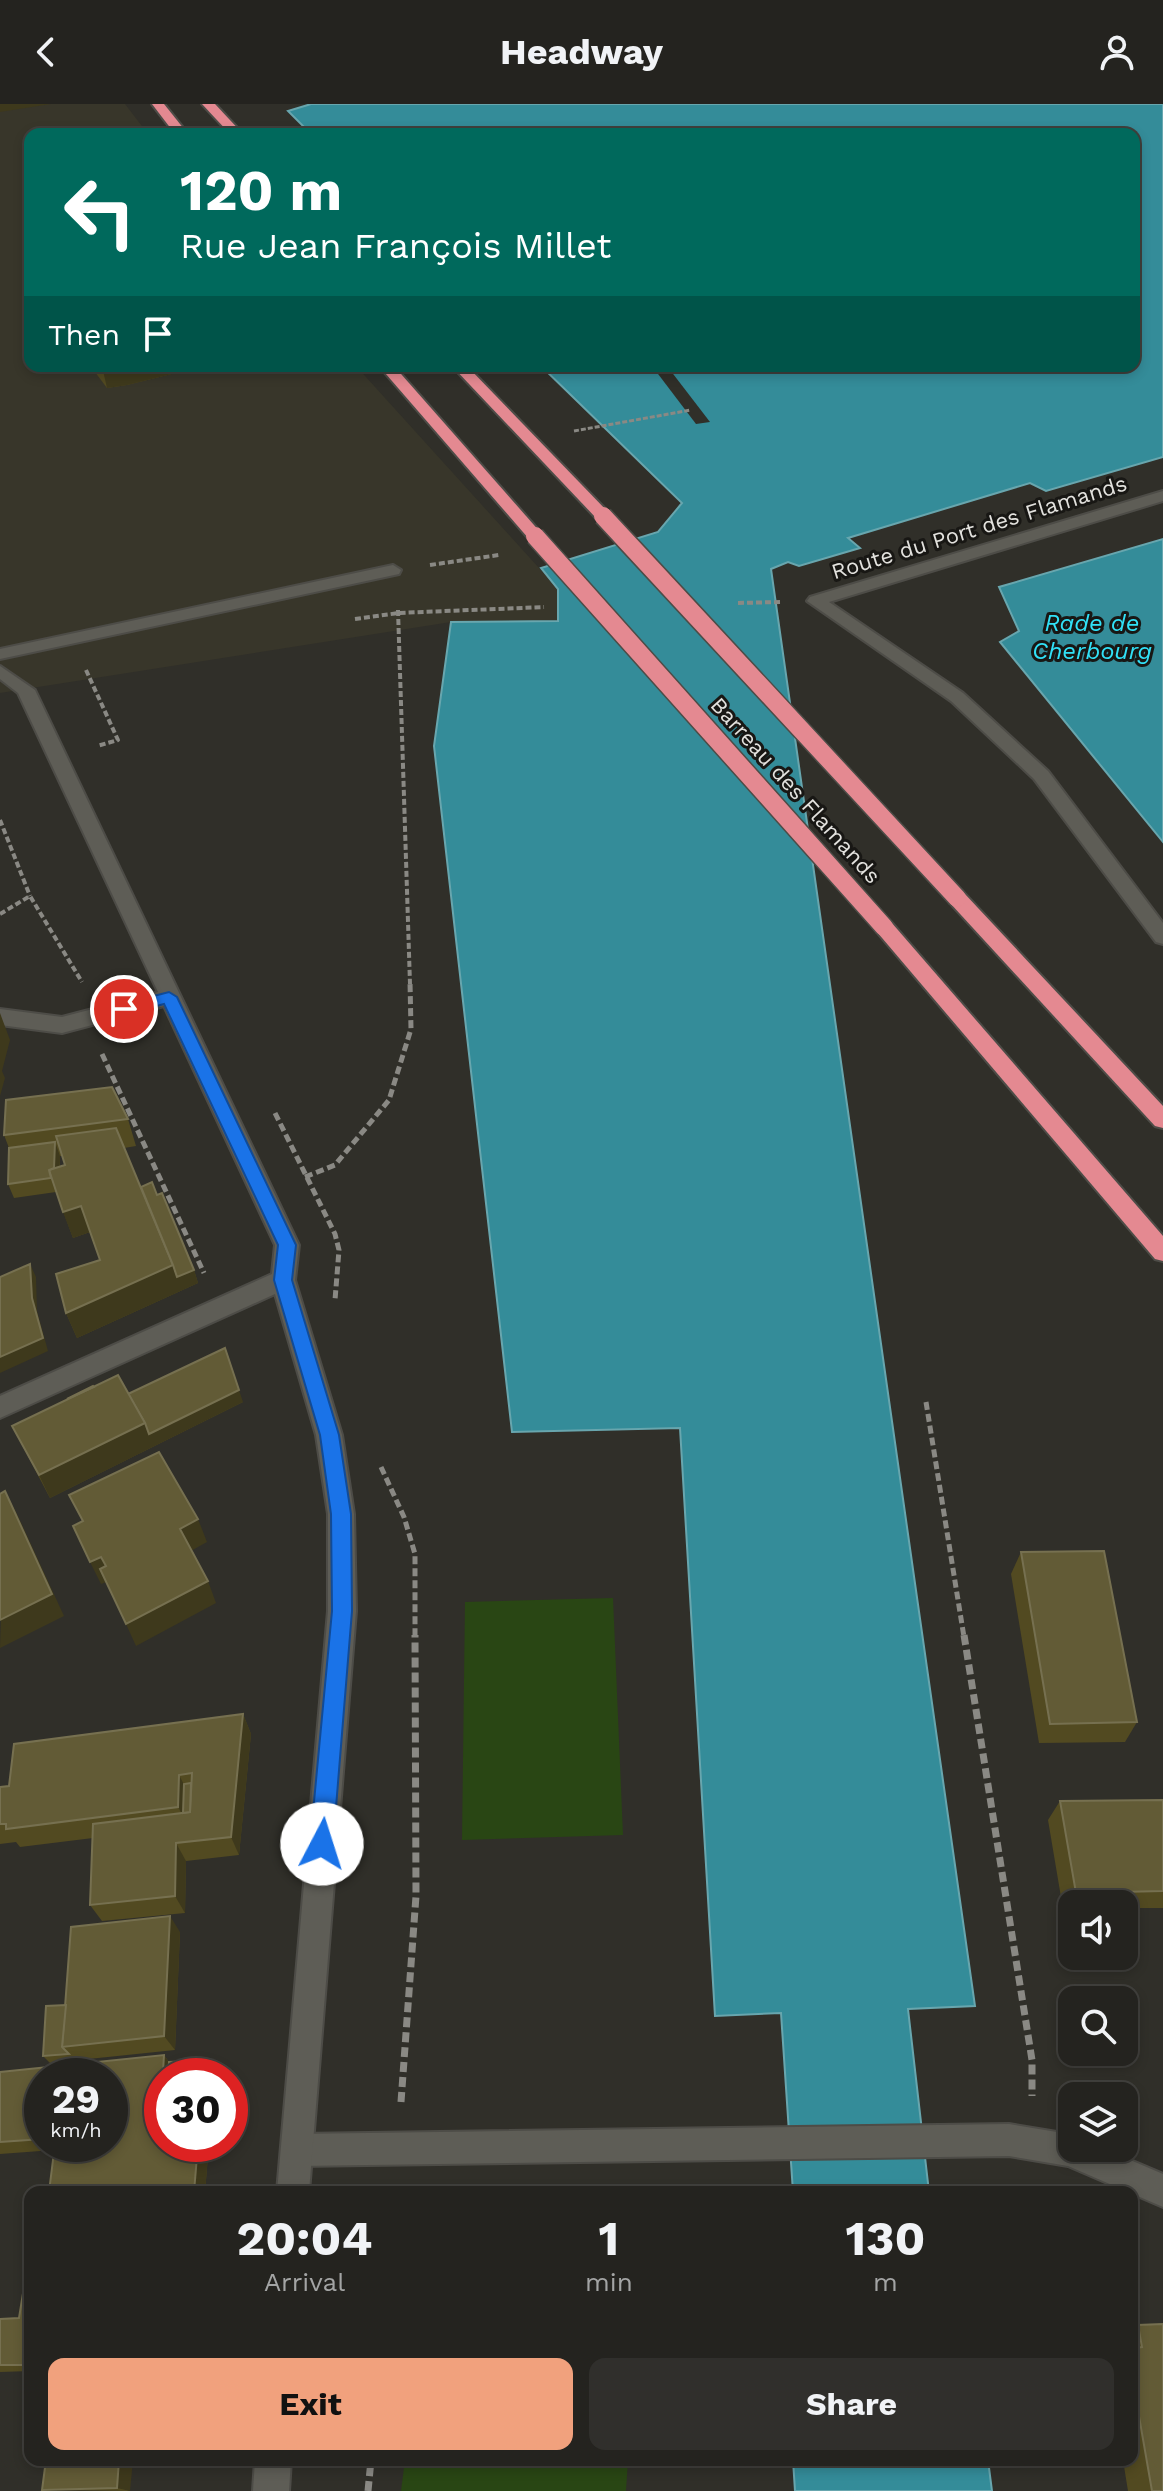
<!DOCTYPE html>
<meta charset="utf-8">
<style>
body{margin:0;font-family:"Work Sans",sans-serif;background:#302f2c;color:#f1f3f6;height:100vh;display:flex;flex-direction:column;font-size:30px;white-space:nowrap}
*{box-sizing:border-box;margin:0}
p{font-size:26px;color:#a3a4a4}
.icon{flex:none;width:44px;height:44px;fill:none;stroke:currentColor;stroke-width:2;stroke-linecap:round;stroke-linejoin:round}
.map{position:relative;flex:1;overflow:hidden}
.drawer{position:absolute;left:24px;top:2082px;width:1114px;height:280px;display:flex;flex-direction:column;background:#24231f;border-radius:16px;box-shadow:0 4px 12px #0003,0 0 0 2px #41403d}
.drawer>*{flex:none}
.banner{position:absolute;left:24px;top:24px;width:1116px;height:244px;border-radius:16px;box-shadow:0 4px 12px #0003,0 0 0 2px #41403d;background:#00695c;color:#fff;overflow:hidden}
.buttons{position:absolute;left:1058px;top:1786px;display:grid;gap:16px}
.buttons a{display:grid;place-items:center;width:80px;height:80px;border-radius:16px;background:#24231f;box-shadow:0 4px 12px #0003,0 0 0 2px #41403d;font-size:40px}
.speed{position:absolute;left:24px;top:1954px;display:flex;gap:16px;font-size:40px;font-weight:700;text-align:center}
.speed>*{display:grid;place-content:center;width:104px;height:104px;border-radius:50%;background:#24231f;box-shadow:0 4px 12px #0003,0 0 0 2px #41403d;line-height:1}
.speed small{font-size:20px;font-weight:400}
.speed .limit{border:12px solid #d22;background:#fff;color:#111}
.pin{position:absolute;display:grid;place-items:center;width:68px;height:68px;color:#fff;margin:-34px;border:4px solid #fff;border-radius:50%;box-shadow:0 2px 8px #0007}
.me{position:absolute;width:88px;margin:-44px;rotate:5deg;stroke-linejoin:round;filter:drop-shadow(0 0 6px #0008)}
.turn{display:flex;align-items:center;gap:28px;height:168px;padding:0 24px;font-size:36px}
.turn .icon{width:104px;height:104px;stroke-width:2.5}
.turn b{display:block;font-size:56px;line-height:68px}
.then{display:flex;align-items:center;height:76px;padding:0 24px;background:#0003;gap:16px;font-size:30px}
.eta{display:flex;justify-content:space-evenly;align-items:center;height:136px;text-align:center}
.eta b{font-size:48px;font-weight:700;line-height:56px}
.cta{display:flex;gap:16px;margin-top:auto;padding:16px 24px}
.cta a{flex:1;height:92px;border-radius:16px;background:#f1a17d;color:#111;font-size:32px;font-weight:700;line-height:92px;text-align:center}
.cta a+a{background:#302f2c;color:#f1f3f6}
header{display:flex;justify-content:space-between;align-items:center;height:104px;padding:0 24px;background:#24231f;font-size:36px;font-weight:700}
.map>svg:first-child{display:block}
.built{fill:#38362a}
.green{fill:#294614}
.water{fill:#348c99;stroke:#68a6ae;stroke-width:2}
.pier{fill:#302f29}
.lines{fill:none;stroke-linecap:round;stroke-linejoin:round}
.lane-casing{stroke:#4d4c47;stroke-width:4}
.street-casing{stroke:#4d4c47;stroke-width:4}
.highway-casing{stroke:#4d4c47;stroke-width:4}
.path-far3{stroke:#8a8984;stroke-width:3;stroke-dasharray:5 2;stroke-linecap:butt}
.path-far2{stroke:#8a8984;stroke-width:4;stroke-dasharray:6 3;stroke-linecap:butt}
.path-far1{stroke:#8a8984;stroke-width:5;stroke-dasharray:8 4;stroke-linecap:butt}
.path{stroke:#8a8984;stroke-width:7;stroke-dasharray:10 5;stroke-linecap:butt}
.lane{fill:#5e5d56;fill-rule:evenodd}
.street{fill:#5e5d56;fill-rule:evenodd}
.highway{fill:#e48991;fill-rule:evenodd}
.highway-bridge-casing{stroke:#4d4c47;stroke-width:21;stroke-linecap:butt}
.highway-bridge{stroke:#e48991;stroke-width:18}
.wall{fill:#524a21;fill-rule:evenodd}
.shaded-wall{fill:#3e391c}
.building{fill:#625b36;stroke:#767050;stroke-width:2}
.route{fill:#1a73e8;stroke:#114b97;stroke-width:2}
.labels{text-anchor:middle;stroke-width:6;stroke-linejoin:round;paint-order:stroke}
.far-street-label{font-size:22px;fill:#e3e2de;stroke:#181714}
.far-water-label{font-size:24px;font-style:italic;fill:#31e1f7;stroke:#181714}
</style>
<header><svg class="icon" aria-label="back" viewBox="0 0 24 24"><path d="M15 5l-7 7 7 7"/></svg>Headway<svg class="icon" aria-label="person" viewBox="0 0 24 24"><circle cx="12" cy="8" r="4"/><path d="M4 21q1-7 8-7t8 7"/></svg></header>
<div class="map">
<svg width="1163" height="2387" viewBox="0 0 1163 2387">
<rect width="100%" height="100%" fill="#302f29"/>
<path class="built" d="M0 0H125L148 30H30V262H356L558 485V517L451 518 0 589Z"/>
<g class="green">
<path d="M613 1494 623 1731 462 1736 465 1498Z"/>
<path d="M405 2356H628L626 2387H401Z"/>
</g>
<g class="water">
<path d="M311 0H1163V353L1046 387 1030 379 848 434 860 444 799 462 788 458 771 465 975 1902 908 1905 929 2088H793L781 1909 715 1912 680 1324 512 1328 434 642 451 518 558 517V485L541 464 658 428 682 399 541 262H1134V30H311L288 7Z"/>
<path d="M1163 435V738L1000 538 1019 527 999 483Z"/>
<path d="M793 2356H988L992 2387H795Z"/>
</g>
<path class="pier" d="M652 262H667L710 318 696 320Z"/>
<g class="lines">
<defs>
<g id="lane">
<path d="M1163 387V397L829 498 963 589 1048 667 1163 819V840L1156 838 1034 675 951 597 807 497 810 493Z"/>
<path d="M393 461 401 466 399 470 0 555V545Z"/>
<path d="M1009 2020 1069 2030 1072 2031V2044H1102L1163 2070V2103L1068 2062 1009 2052 297 2062 286 2057 281 2046 286 2035 297 2030Z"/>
</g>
<g id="street">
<path d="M0 562 35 586 299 1141 295 1176 342 1331 354 1410 356 1507 309 2088H277L328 1507V1410L316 1331 275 1190 0 1314V1292L272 1170 275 1141 164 902 62 929 0 921V905L62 913 158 888 18 589 0 575Z"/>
<path d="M255 2356H291L289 2387H253Z"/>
</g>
<g id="highway">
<path d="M152 0H164L188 30H175Z"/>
<path d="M202 0H215L243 30H230Z"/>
<path d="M379 262H394L541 429 543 432 541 435H529Z"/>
<path d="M452 262H467L609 409V415H597Z"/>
<path d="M957 787 964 789 1163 1002V1024L1155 1022 950 799 947 794Z"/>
<path d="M884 816 891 818 1163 1132V1157L1155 1155 877 828 874 823 877 818Z"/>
</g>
</defs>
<use href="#lane" class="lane-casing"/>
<use href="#street" class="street-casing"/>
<use href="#highway" class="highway-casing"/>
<path class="path-far3" d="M574 327 691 306"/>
<g class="path-far2">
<path d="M430 461 499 451"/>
<path d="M738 499 780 498"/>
<path d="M398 506 410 880"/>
<path d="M355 515 399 509 544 503"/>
<path d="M86 566 118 636 97 642"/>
<path d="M0 716 30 792"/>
<path d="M0 810 30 792 82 878"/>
</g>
<g class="path-far1">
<path d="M102 950 204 1169"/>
<path d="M275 1009 335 1130 339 1146 335 1196"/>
<path d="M305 1073 335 1061 389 996 411 925 410 878"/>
<path d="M926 1298 964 1533"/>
<path d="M381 1363 404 1413 415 1450V1533"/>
</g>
<g class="path">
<path d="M964 1531 1032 1956V1992"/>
<path d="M401 1998 416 1792 415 1531"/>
<path d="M368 2387 371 2356"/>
</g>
<use href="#lane" class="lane"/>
<use href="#street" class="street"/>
<use href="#highway" class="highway"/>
<defs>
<g id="highway-bridge">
<path d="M603 412 957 794"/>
<path d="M535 432 884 823"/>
</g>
</defs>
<use href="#highway-bridge" class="highway-bridge-casing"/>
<use href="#highway-bridge" class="highway-bridge"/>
</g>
<g class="wall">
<path d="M94 262H204L127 281 107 284 95 268Z"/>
<path d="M128 1015 136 1042 124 1044 141 1083 157 1091 194 1166 198 1179 77 1234 66 1209 100 1156 90 1128 73 1134 56 1088 14 1094 8 1080 9 1044 4 1031ZM60 1052H62L65 1061 60 1063Z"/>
<path d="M128 1290 243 1298 50 1394 12 1322Z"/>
<path d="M1021 1448 1137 1618 1125 1638 1039 1639 1011 1470Z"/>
<path d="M243 1610 251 1630 239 1751 186 1757 185 1809 102 1817 90 1801 93 1734 20 1743 16 1738 0 1740V1683L9 1682Z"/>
<path d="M1163 1696V1804H1124V1800H1072V1805H1063L1048 1716 1060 1697Z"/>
<path d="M180 1828 175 1946 50 1959 43 1952 66 1901Z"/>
<path d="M164 1951 169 1958 195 1964 194 1972H162V2040H209L205 2088 54 2046 0 2050V1968ZM42 1972 110 2040H42Z"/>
<path d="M30 2146V2267L0 2268V2215L19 2214Z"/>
<path d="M1163 2220V2387H1128L1123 2356H1132V2223L1138 2221Z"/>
<path d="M46 2356 130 2387 42 2386Z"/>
</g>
<g class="shaded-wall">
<path d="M0 0H51L0 8Z"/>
<path d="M102 262H204L127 281 107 284Z"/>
<path d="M0 909 10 936 2 967 5 974 0 992Z"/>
<path d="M55 1038 60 1052 59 1088 54 1074Z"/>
<path d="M81 1102 90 1128 73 1134 63 1108Z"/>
<path d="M30 1160 36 1173 37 1207 48 1247 0 1269V1253L32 1194Z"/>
<path d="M173 1161 194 1166 198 1179 77 1234 66 1209Z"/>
<path d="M239 1286 243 1298 50 1394 39 1371 145 1319Z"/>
<path d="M5 1387 17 1410 64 1512 0 1544Z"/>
<path d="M198 1415 207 1438 189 1448 180 1425Z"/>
<path d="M101 1453 112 1476 101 1480 90 1458Z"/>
<path d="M208 1477 216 1499 136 1542 126 1520Z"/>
<path d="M243 1610 251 1630 239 1751 231 1733Z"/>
<path d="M179 1671 189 1690 188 1721 178 1703Z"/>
<path d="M176 1739 186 1757 185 1809 175 1792Z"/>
<path d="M170 1812 180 1828 175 1946 164 1932Z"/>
<path d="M164 1951 174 1965V1972H163Z"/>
<path d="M189 1957 195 1964 194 1972H189Z"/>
<path d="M198 2040H209L205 2088H194Z"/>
<path d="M119 2356H133L130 2387 117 2384Z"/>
</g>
<g class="building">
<path d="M112 983 128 1015 4 1031 6 996Z"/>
<path d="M116 1024 173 1161 66 1209 56 1170 100 1156 81 1102 63 1108 49 1066 65 1061 56 1032Z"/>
<path d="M55 1038 54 1064 49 1066 51 1074 8 1080 9 1044Z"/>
<path d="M152 1078 157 1091 162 1089 194 1166 177 1173 173 1161 141 1083Z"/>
<path d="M30 1160 32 1194 43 1234 0 1253V1173Z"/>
<path d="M225 1244 239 1286 149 1330 145 1319 128 1290Z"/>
<path d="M118 1271 145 1319 39 1371 12 1322Z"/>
<path d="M93 1282 94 1283 67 1295Z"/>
<path d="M159 1348 198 1415 180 1425 208 1477 126 1520 100 1465 106 1462 101 1453 90 1458 73 1422 83 1417 69 1391Z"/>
<path d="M5 1387 52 1490 0 1516V1390Z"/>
<path d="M1104 1447 1137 1618 1050 1620 1021 1448Z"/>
<path d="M243 1610 231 1733 176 1739 175 1792 90 1801 93 1720 190 1708 192 1669 179 1671 178 1703 6 1725V1720H0V1683L9 1682 14 1640Z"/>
<path d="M191 1679 190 1708 183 1709 184 1680Z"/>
<path d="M1163 1696V1787L1076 1789 1060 1697Z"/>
<path d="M170 1812 164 1932 62 1943 71 1823Z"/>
<path d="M66 1901 62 1943 69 1950 43 1952 46 1902Z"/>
<path d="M164 1951 160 2019H162V2040H198L194 2088H49L55 2040H110V1972H42V2035L0 2038V1968Z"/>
<path d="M189 1957V1972H168L169 1958Z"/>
<path d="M30 2146V2261H0V2215L19 2214Z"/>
<path d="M1163 2220V2387H1152L1132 2272V2244L1142 2243 1138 2221Z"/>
<path d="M46 2356H119L117 2384 42 2386Z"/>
</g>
<path class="route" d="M169 888 177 893 296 1141 292 1176 339 1331 351 1410 352 1507 333 1740 329 1748 322 1751 314 1748 310 1740 332 1507 331 1410 320 1331 274 1176 278 1141 164 900 124 911 116 905 119 901Z"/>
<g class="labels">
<g class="far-street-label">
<text transform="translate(979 423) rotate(-17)" y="8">Route du Port des Flamands</text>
<text transform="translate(796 686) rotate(48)" y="8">Barreau des Flamands</text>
</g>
<g class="far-water-label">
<text x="1092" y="527">Rade de<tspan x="1092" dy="28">Cherbourg</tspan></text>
</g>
</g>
</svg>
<div class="buttons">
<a><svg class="icon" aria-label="sound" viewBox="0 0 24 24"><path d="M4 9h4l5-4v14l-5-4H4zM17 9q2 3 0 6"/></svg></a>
<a><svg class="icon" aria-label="search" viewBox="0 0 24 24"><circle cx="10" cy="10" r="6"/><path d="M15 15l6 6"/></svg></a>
<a><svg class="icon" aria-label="layers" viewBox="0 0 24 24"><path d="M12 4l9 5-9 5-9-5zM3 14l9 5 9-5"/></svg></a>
</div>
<div class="speed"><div>29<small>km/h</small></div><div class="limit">30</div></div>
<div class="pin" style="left:124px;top:905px;background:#d93025"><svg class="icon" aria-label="arrive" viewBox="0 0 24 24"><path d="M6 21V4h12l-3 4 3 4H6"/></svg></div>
<svg class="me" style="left:322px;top:1740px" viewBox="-20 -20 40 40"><circle r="19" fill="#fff"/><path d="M0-13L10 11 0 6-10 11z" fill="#1a73e8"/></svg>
<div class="banner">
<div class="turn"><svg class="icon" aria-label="left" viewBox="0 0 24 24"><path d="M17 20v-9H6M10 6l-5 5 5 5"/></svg><div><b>120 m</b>Rue Jean François Millet</div></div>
<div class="then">Then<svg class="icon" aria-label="arrive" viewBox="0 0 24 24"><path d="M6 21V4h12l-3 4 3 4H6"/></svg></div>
</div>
<section class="drawer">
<div class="eta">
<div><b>20:04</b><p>Arrival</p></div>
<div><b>1</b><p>min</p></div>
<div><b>130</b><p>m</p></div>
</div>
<div class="cta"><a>Exit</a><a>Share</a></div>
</section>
</div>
